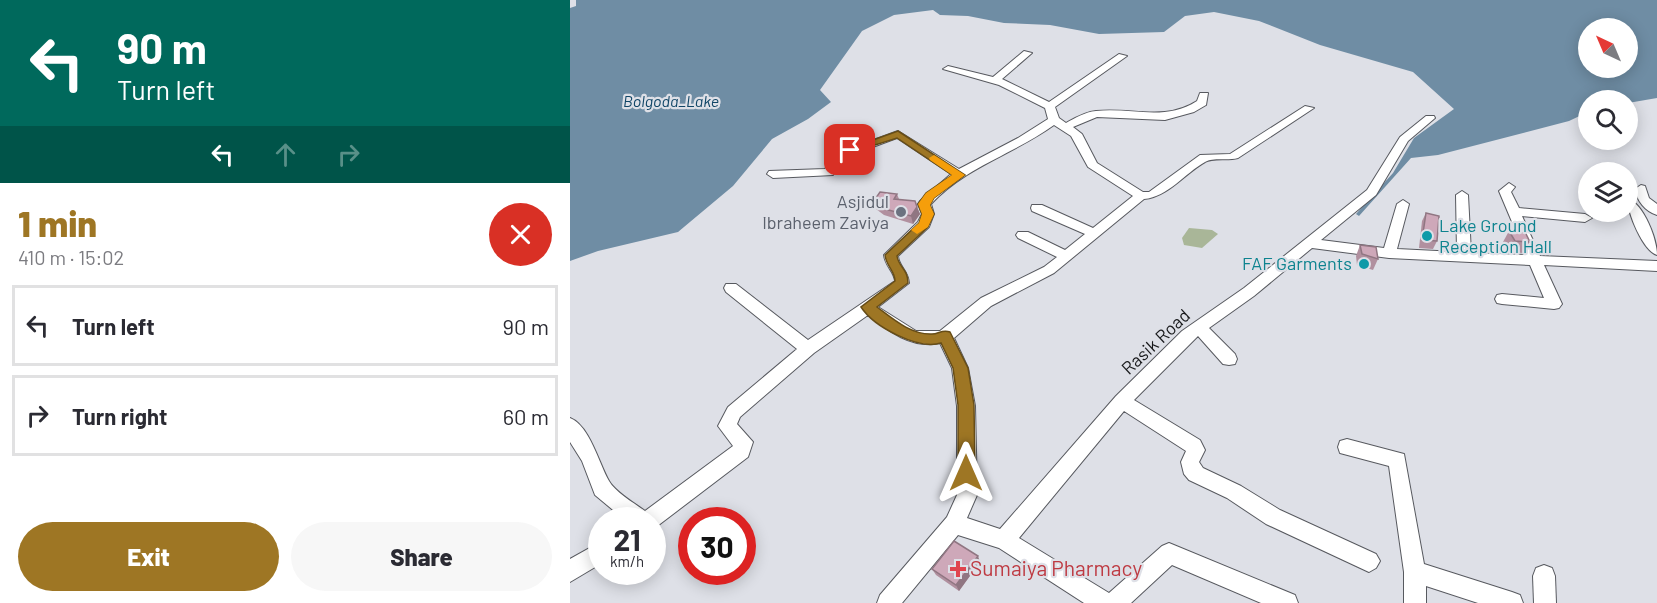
<!DOCTYPE html>
<meta charset="utf-8">
<style>
body{margin:0;font-family:Barlow,sans-serif;background:#f7f7f7;color:#2b2b33;height:100vh;display:flex;flex-direction:column;font-size:22px;white-space:nowrap}
*{box-sizing:border-box;margin:0}
p{font-size:20px;color:#7c7c81}
.icon{flex:none;width:33px;height:33px;fill:none;stroke:currentColor;stroke-width:2;stroke-linecap:round;stroke-linejoin:round}
.map{position:relative;flex:1;overflow:hidden}
.panel{display:flex;flex-direction:column;background:#fff;width:570px}
.panel>*{flex:none}
.hud{background:#00695c;color:#fff;overflow:hidden}
.needle{width:39px;rotate:316deg}
.tools{position:absolute;left:1008px;top:18px;display:grid;gap:12px}
.tools a{display:grid;place-items:center;width:60px;height:60px;border-radius:50%;background:#fff;box-shadow:0 3px 15px #0003;font-size:30px}
.speed{position:absolute;left:18px;top:507px;display:flex;gap:12px;font-size:30px;font-weight:700;text-align:center}
.speed>*{display:grid;place-content:center;width:78px;height:78px;border-radius:50%;background:#fff;box-shadow:0 3px 15px #0003;line-height:1}
.speed small{font-size:15px;font-weight:400}
.speed .limit{border:9px solid #d22;background:#fff;color:#111}
.pin{position:absolute;display:grid;place-items:center;width:51px;height:51px;color:#fff;margin:-26px;border-radius:12px;box-shadow:0 3px 9px #0006}
.me{position:absolute;width:66px;margin:-33px;rotate:0deg;stroke-linejoin:round;filter:drop-shadow(0 0 4px #0008)}
.turn{display:flex;align-items:center;gap:21px;height:126px;padding:0 18px;font-size:27px}
.turn .icon{width:78px;height:78px;stroke-width:2.5}
.turn b{display:block;font-size:42px;line-height:51px}
.lanes{display:flex;align-items:center;height:57px;padding:0 18px;background:#0003;justify-content:center;gap:30px;direction:ltr}
.lanes .off{opacity:.35}
.round{display:grid;place-items:center;flex:none;width:63px;height:63px;border-radius:32px;background:#f7f7f7}
.headline{display:flex;align-items:center;justify-content:space-between;height:102px;padding:0 18px}
h1{font-size:36px;font-weight:800;line-height:45px;color:#9e7624}
.primary-button{display:flex;gap:12px;margin-top:auto;padding:12px 18px}
.primary-button a{flex:1;height:69px;border-radius:36px;background:#9e7624;color:#fff;font-size:24px;font-weight:800;line-height:69px;text-align:center}
.primary-button a+a{background:#f7f7f7;color:#2b2b33}
ul{padding:0;list-style:none}
li{display:flex;align-items:center;gap:18px;height:81px;margin:0 12px 9px;padding:0 6px;border:3px solid #e1e1e2;border-radius:0px}
li div{flex:1}
li b{display:block;font-size:22px}
li em{font-style:normal}
main{display:flex;flex:1;min-height:0}
.map>svg:first-child{display:block}
.green{fill:#a9b698}
.water{fill:#6f8da4;fill-rule:evenodd}
.lines{fill:none;stroke-linecap:round;stroke-linejoin:round}
.minor-casing{stroke:#57595f;stroke-width:2}
.minor{fill:#fff;fill-rule:evenodd}
.wall{fill:#b1909f}
.shaded-wall{fill:#907682}
.building{fill:#cea8b9;stroke:#907682;stroke-width:1.5}
.route{fill:#9e7624;stroke:#674d17;stroke-width:1.5}
.slow{fill:#f59e0b}
.worship-dot{fill:#6b7280;stroke:#dee0e7;stroke-width:2}
.culture-dot{fill:#0f9aa8;stroke:#dee0e7;stroke-width:2}
.health-dot{fill:#e0444e;stroke:#dee0e7;stroke-width:2}
.labels{text-anchor:middle;stroke-width:4.5;stroke-linejoin:round;paint-order:stroke}
.far-water-label{font-size:16px;font-style:italic;fill:#104566;stroke:#dee0e7}
.worship-label{font-size:18px;fill:#5b616d;stroke:#dee0e7;text-anchor:end}
.culture-label{font-size:18px;fill:#0d838f;stroke:#dee0e7;text-anchor:start}
.street-label{font-size:18px;fill:#18191b;stroke:#dee0e7}
.near-health-label{font-size:21px;fill:#be3a42;stroke:#dee0e7;text-anchor:start}
</style>
<main>
<section class="panel">
<div class="hud">
<div class="turn"><svg class="icon" aria-label="left" viewBox="0 0 24 24"><path d="M17 20v-9H6M10 6l-5 5 5 5"/></svg><div><b>90 m</b>Turn left</div></div>
<div class="lanes"><svg class="icon" aria-label="left" viewBox="0 0 24 24"><path d="M17 20v-9H6M10 6l-5 5 5 5"/></svg><svg class="icon off" aria-label="ahead" viewBox="0 0 24 24"><path d="M12 20V5M6 11l6-6 6 6"/></svg><svg class="icon off" aria-label="right" viewBox="0 0 24 24"><path d="M7 20v-9h11M14 6l5 5-5 5"/></svg></div>
</div>
<div class="headline"><div><h1>1 min</h1><p>410 m · 15:02</p></div><a class="round" style="background:#d93025;color:#fff"><svg class="icon" aria-label="close" viewBox="0 0 24 24"><path d="M6 6l12 12M18 6L6 18"/></svg></a></div>
<ul>
<li><svg class="icon" aria-label="left" viewBox="0 0 24 24"><path d="M17 20v-9H6M10 6l-5 5 5 5"/></svg><div><b>Turn left</b></div><em>90 m</em></li>
<li><svg class="icon" aria-label="right" viewBox="0 0 24 24"><path d="M7 20v-9h11M14 6l5 5-5 5"/></svg><div><b>Turn right</b></div><em>60 m</em></li>
</ul>
<div class="primary-button"><a>Exit</a><a>Share</a></div>
</section>
<div class="map">
<svg width="1087" height="603" viewBox="0 0 1087 603">
<rect width="100%" height="100%" fill="#dee0e7"/>
<path class="green" d="M619 228 642 230 648 234 632 248 614 245 612 238Z"/>
<path class="water" d="M6 0H1087V98L1058 103V100H1018V112L999 121 868 155 841 158 789 216 786 214 823 173 844 138 884 109 843 72 750 45 689 21 644 12 615 16 594 32 529 34 480 25 434 23 398 16 370 15 363 10 324 15 292 31 250 90 261 102 238 119 202 139 163 186 108 232 28 251 0 261V8L6 6ZM1018 28H1058V68H1018Z"/>
<g class="lines">
<defs>
<g id="minor">
<path d="M454 51 462 53 432 79 479 102 549 54 557 56 485 107 489 118 496 123C505 118 515 112 526 111 562 107 594 122 627 101L630 93H638L636 105 624 112 595 120 527 117 503 127 512 134 527 163 573 192H579L630 155 660 154 735 106 744 108 668 158C658 161 643 157 635 162 615 173 598 197 574 199L484 273 421 306 384 338 398 368 405 406 407 495 397 518 430 529 546 396 612 331 674 288 797 190 830 137 856 116H864L865 118 838 141 806 195 751 240 814 248 827 204 833 200 839 204 827 249 887 252 886 195 892 191 898 195 901 253 956 255 929 191 939 183 945 187 941 192 949 208 1015 214 1022 218 1015 222 952 216 970 256 1087 261V271L974 265 992 304 989 308 984 309 932 304 927 303 925 299 927 295 932 294 974 298 960 265 819 258 742 248 684 296 639 328 665 354 667 359 665 364 659 365 653 364 628 336 564 400 630 440 635 450 629 462 633 468 671 486 710 510 806 554 810 561 806 568 799 572 696 524 657 498 619 480 614 474 611 462 616 451 554 411 449 538 539 593 592 546 599 543 725 595 728 603H691L602 565 561 603H514L429 548 388 535 332 603H307L310 595 377 517 387 495V406L382 368 370 343C342 349 318 331 298 315L244 353 170 417 167 424 183 442 178 457 86 527 82 528V520H55L25 495 12 461 0 442V418C20 426 29 464 39 481 45 492 64 503 75 511L163 446 148 426 158 407 227 349 156 292 154 288 156 284H166L238 340 325 281C324 271 315 266 314 255L348 222 352 214 348 204 350 201 381 174 327 138 273 158 263 175 203 178 197 174 199 171 255 169 265 154 328 131 389 169 448 138 478 119 475 108 429 85 373 69 378 66 423 77ZM484 125 501 136 518 167 563 196 523 228 472 205H462L461 208 462 211 515 234 495 250 458 232H448L446 235 448 238 487 257 474 267 411 298 370 331H346L308 307 339 283C338 270 329 267 328 256L359 227 364 214 361 204C395 167 444 154 484 125Z"/>
<path d="M1044 166 1048 167 1049 172H1037L1040 167Z"/>
<path d="M1071 185 1075 186 1079 198 1087 204V215C1075 211 1067 201 1065 189Z"/>
<path d="M1058 199C1074 204 1087 240 1087 255 1073 251 1057 212 1058 199Z"/>
<path d="M777 439 834 454 854 564 942 592 950 595 953 603H908L856 586V603H834V572L819 466 770 453 768 447 770 441Z"/>
<path d="M32 541V563L0 582V559Z"/>
<path d="M974 565 982 568 985 576 986 603H964L963 576 966 568Z"/>
</g>
</defs>
<use href="#minor" class="minor-casing"/>
<use href="#minor" class="minor"/>
</g>
<g class="wall">
<path d="M327 194 329 199 347 207 350 214 343 224 314 215 306 209 303 202Z"/>
<path d="M856 213 867 241 863 249 849 248 852 221Z"/>
<path d="M939 231 960 242 953 253 938 252 933 242Z"/>
<path d="M790 245 808 259 803 270 787 265 786 256Z"/>
<path d="M410 562 389 591 366 575 362 569Z"/>
</g>
<g class="shaded-wall">
<path d="M347 207 350 214 343 224 341 216Z"/>
<path d="M408 556 410 562 389 591 386 585Z"/>
</g>
<g class="building">
<path d="M310 192 327 194 324 199 345 201 347 207 341 216 311 208 303 202Z"/>
<path d="M856 213 869 216 867 241 852 240Z"/>
<path d="M939 231 955 232 960 242 945 241Z"/>
<path d="M790 245 806 247 808 259 792 254Z"/>
<path d="M384 541 408 556 386 585 362 569Z"/>
</g>
<path class="route" d="M328 131 395 175 364 198 360 205 364 214 358 227 327 256C329 268 338 269 338 283L307 307C323 319 341 335 362 334 369 334 372 329 380 332L398 368 404 405 405 473 403 479 396 481 390 479 388 473V405L383 368 371 343C348 350 304 327 291 307L325 281C325 271 316 266 315 255L349 223 352 214 348 204 356 193 382 175 327 138 280 153 275 150Z"/>
<path class="slow" d="M364 155 395 175 364 198 360 205 364 214 358 227 347 234 341 230 349 223 352 214 348 204 356 193 382 175 360 160 359 158Z"/>
<circle class="worship-dot" cx="331" cy="212" r="6"/>
<g class="culture-dot">
<circle cx="857" cy="236" r="6"/>
<circle cx="794" cy="264" r="6"/>
</g>
<path class="health-dot" d="M385 560h6v6h6v6h-6v6h-6v-6h-6v-6h6z"/>
<g class="labels">
<g class="far-water-label">
<text x="101" y="107">Bolgoda_Lake</text>
</g>
<g class="worship-label">
<text x="319" y="208">Asjidul<tspan x="319" dy="21">Ibraheem Zaviya</tspan></text>
</g>
<g class="culture-label">
<text x="869" y="232">Lake Ground<tspan x="869" dy="21">Reception Hall</tspan></text>
<text x="782" y="270" text-anchor="end">FAF Garments</text>
</g>
<g class="street-label">
<text transform="translate(586 342) rotate(-43)" y="6">Rasik Road</text>
</g>
<g class="near-health-label">
<text x="400" y="576">Sumaiya Pharmacy</text>
</g>
</g>
</svg>
<div class="tools">
<a><svg class="needle" viewBox="-14 -14 28 28"><path d="M0-13l5 13h-10z" fill="#e53935"/><path d="M0 13l5-13h-10z" fill="#7c7c81"/></svg></a>
<a><svg class="icon" aria-label="search" viewBox="0 0 24 24"><circle cx="10" cy="10" r="6"/><path d="M15 15l6 6"/></svg></a>
<a><svg class="icon" aria-label="layers" viewBox="0 0 24 24"><path d="M12 4l9 5-9 5-9-5zM3 14l9 5 9-5"/></svg></a>
</div>
<div class="speed"><div>21<small>km/h</small></div><div class="limit">30</div></div>
<div class="pin" style="left:280px;top:150px;background:#d93025"><svg class="icon" aria-label="arrive" viewBox="0 0 24 24"><path d="M6 21V4h12l-3 4 3 4H6"/></svg></div>
<svg class="me" style="left:396px;top:473px" viewBox="-20 -20 40 40"><path d="M0-17L14 15 0 8-14 15z" fill="#9e7624" stroke="#fff" stroke-width="4"/></svg>
</div>
</main>
